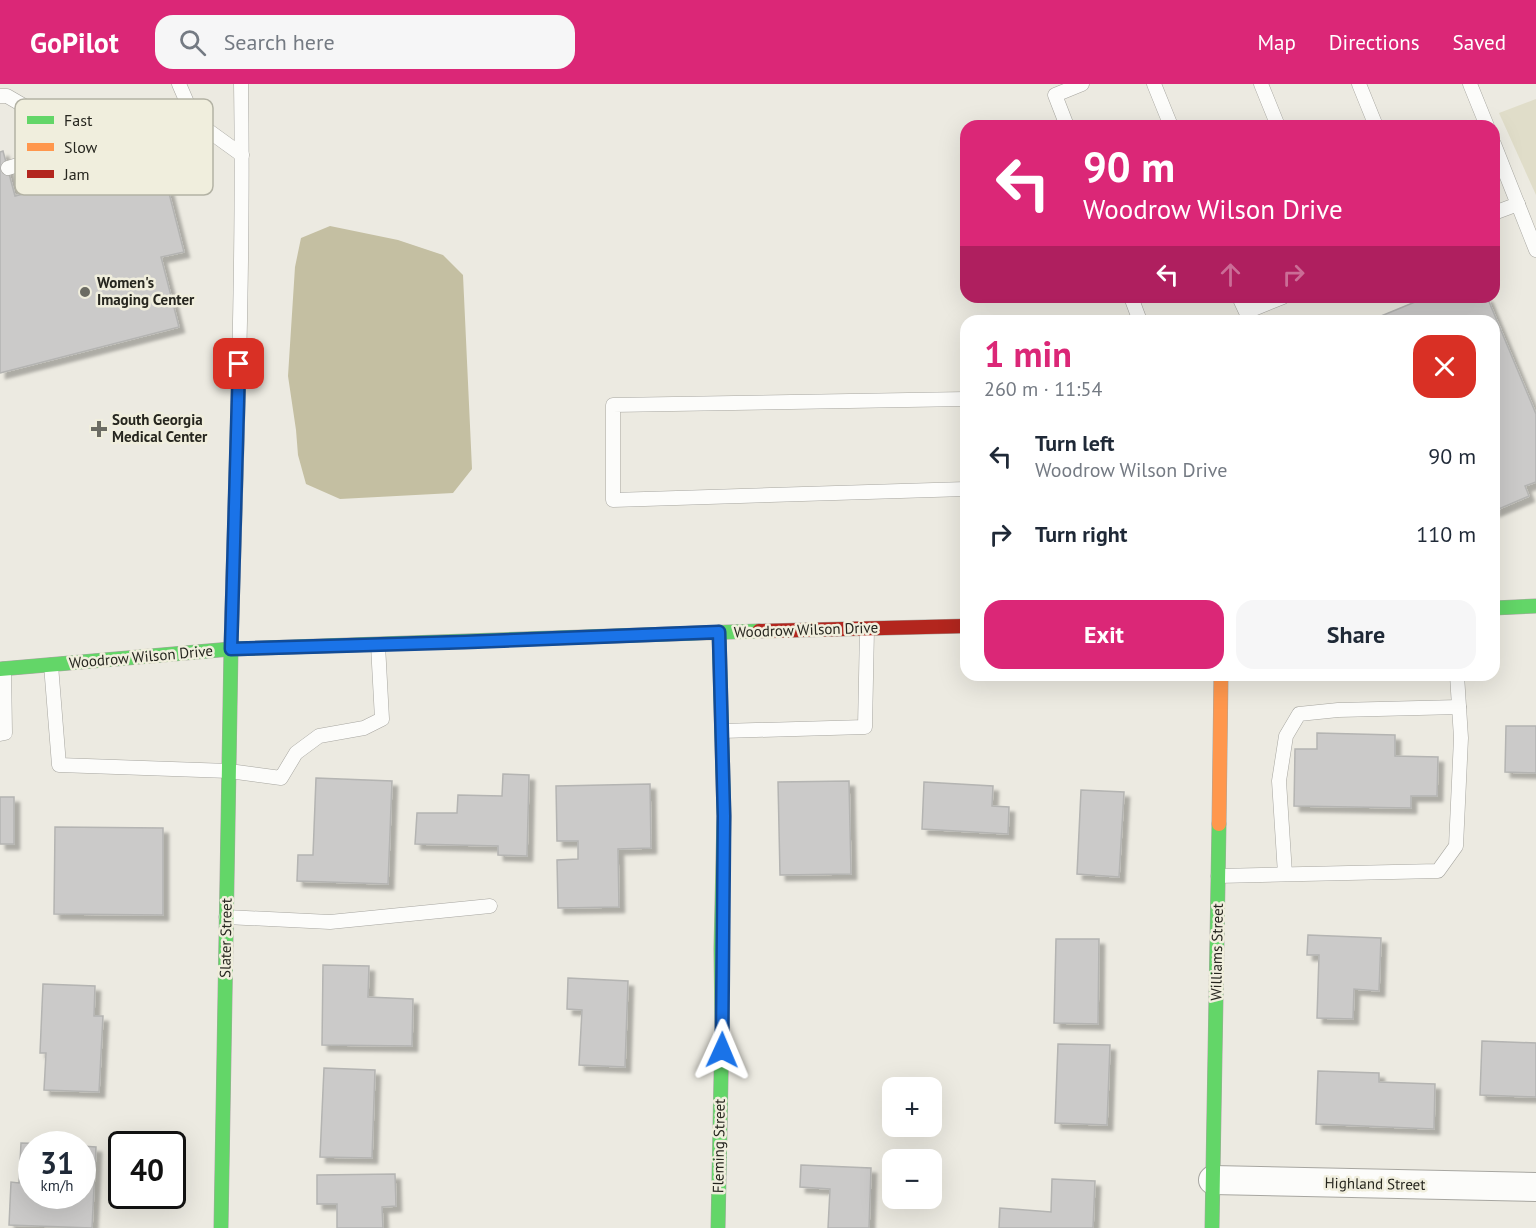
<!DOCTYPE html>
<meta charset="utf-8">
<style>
body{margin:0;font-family:"PT Sans",sans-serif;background:#f6f6f7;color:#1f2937;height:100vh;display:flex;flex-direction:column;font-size:22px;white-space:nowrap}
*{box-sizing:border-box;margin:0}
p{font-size:20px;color:#747a83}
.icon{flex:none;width:33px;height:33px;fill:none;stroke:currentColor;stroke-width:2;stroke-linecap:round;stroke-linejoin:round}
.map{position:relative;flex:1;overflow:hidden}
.panel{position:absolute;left:960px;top:231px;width:540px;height:366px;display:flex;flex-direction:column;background:#fff;border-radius:18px;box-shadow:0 6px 24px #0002}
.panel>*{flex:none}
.top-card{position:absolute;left:960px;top:36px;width:540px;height:183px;border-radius:18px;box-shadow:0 6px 24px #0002;background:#db2777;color:#fff;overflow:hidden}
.tools{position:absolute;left:882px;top:993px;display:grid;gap:12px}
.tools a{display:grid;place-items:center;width:60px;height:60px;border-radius:12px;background:#fff;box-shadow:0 6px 24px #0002;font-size:30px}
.speed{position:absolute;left:18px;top:1047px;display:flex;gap:12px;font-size:30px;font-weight:700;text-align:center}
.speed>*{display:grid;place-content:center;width:78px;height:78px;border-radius:50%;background:#fff;box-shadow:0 6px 24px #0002;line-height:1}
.speed small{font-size:15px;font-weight:400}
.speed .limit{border:3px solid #111;border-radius:9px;background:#fff;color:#111}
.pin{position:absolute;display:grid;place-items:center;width:51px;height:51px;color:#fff;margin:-26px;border-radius:12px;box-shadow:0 3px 9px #0006}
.me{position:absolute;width:66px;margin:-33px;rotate:1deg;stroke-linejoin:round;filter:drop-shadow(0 0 4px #0008)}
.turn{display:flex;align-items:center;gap:21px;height:126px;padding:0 24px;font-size:27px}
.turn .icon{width:78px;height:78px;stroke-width:2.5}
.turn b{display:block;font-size:42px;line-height:51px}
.lanes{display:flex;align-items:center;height:57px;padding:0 24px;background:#0003;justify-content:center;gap:30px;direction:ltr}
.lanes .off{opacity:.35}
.round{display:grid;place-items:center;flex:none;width:63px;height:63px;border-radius:18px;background:#f6f6f7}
.summary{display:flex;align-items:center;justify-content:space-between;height:102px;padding:0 24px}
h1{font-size:36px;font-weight:700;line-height:45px;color:#db2777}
.primary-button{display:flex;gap:12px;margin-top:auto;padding:12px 24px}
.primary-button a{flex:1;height:69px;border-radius:18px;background:#db2777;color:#fff;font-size:24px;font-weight:700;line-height:69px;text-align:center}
.primary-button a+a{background:#f6f6f7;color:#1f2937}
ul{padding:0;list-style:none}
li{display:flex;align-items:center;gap:18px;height:78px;padding:0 24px}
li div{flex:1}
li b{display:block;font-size:22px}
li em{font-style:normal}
header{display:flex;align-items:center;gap:36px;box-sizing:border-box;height:84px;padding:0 30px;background:#db2777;color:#fff}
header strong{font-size:28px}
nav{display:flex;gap:33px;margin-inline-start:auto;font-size:21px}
.search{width:420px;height:54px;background:#f6f6f7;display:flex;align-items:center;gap:15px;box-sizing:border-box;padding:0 21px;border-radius:18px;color:#747a83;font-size:22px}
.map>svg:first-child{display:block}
.green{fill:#e0ddc9}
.water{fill:#c4bfa2}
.building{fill:#cbcac9;stroke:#b4b4b2;stroke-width:1.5;filter:url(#shadow)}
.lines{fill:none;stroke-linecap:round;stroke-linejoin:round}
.lane-casing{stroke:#a7a6a0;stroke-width:15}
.street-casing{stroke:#a7a6a0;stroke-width:30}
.fast-casing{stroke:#a7a6a0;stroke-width:15}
.slow-casing{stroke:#a7a6a0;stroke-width:15}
.jam-casing{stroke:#a7a6a0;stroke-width:15}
.lane{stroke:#fcfcfa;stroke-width:14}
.street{stroke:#fcfcfa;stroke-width:28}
.fast{stroke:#63d668;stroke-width:14}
.slow{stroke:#ff974d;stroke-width:14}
.jam{stroke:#b3261e;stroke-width:14}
.route-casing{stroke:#114b97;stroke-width:15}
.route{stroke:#1a73e8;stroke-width:10}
.poi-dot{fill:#6b6b63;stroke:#f0eedd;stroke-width:2}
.labels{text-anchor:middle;stroke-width:5;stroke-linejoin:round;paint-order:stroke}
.poi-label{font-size:15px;font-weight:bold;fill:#26261f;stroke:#f0eedd;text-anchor:start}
.street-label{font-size:15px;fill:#26261f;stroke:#f0eedd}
.key{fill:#f0eedd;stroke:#b3b2a4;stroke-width:1.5}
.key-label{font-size:16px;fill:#26261f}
</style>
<header>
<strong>GoPilot</strong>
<div class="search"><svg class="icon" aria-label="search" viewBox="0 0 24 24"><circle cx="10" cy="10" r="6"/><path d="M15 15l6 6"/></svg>Search here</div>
<nav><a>Map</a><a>Directions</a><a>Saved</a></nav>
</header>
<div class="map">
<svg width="1536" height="1144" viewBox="0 0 1536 1144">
<defs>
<filter id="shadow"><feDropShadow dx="5.5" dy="5.5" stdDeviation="1.5" flood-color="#0004"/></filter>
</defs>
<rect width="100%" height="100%" fill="#eceae1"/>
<path class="green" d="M1536 15V111L1499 29Z"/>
<path class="water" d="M330 142 398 156 443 171 463 191 472 385 453 409 340 415 306 400 298 371 296 346 288 292 295 183 301 154Z"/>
<g class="building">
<path d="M3 67 15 112 138 81 145 110 168 105 184 168 161 173 179 243 0 289V68Z"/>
<path d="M1427 213H1487L1536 330V398L1525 402 1529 412 1494 427V237H1369Z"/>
<path d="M1506 642H1536V689L1505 688Z"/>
<path d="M1317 649 1395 651V672L1438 673 1437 712H1411V724L1294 722 1295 665H1317Z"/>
<path d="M503 690 529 691 527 772 498 771V762L415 760 417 729H457L458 711 502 712Z"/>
<path d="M316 694 392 697 388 800 297 797 298 771H313Z"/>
<path d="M849 697 851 790 780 791 778 698Z"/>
<path d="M924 698 993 702 992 722 1009 723 1008 750 922 745Z"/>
<path d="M650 700 651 764 618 765 619 823 558 824 557 776 578 775V757H557L556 702Z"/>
<path d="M1081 706 1124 708 1119 793 1077 790Z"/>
<rect x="0" y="713" width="14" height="47"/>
<path d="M55 743 163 744V831L54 830Z"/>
<path d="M1308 851 1381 854 1379 907 1354 905 1353 935 1317 934 1319 871H1307Z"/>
<path d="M1056 855H1099L1098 940 1054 939Z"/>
<path d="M323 881 369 882 368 913 413 915 412 962 322 961Z"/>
<path d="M568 894 628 897 625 983 579 981 582 926 567 925Z"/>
<path d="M43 900 95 902 94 932H103L99 1008 44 1006 46 969H40Z"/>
<path d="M1482 957 1536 959V1013L1480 1011Z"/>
<path d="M1058 960 1110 961 1107 1041 1055 1039Z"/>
<path d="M324 984 375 986 372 1074 320 1073Z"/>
<path d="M1318 987 1379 989V998L1435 1000 1434 1045 1316 1040Z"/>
<path d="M21 1059 56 1060H32V1112H82V1062L96 1063 92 1144 9 1141 11 1098 19 1099Z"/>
<path d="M801 1081 871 1084 869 1144H828L830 1105 800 1103Z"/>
<path d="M395 1090 396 1122 382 1123 383 1144H337V1120H317V1091Z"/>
<path d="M1052 1095 1095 1097 1093 1144H999L1000 1124 1051 1128Z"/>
</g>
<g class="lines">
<defs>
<g id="lane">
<path d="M179 0 195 37 242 71"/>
<path d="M1154 0 1171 42"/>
<path d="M1261 0 1278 42"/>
<path d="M1359 0 1376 42"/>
<path d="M1470 0 1487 42"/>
<path d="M0 12H7L26 23 35 43 33 62 21 80 8 84"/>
<path d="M1067 42 1055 11 1082 0"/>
<path d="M1494 60 1536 166"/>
<path d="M1494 129 1518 120"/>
<path d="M1131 213 1140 237"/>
<path d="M1239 213 1246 228 1283 213"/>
<path d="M966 315 613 321V416L966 405"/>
<path d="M231 565C236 377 244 188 241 0"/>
<path d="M51 581 59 681 229 687 281 694 296 669 319 652 364 644 382 635 378 561"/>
<path d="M722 647 865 643 867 545"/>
<path d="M0 650 5 649 4 585"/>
<path d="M1285 790 1279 697 1286 652 1299 630 1338 626 1459 623"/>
<path d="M1218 792 1438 787 1456 762 1461 654 1457 591"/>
<path d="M226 833 330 838 490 822"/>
</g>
<path id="street" d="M1213 1096 1536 1103"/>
<g id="fast">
<path d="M1494 524 1536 522"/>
<path d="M0 585 231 565 759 547"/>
<path d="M221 1144 231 565"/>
<path d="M718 1144 722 944 721 865 724 732 719 548"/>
<path d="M1212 1144 1219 740"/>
</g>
<path id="slow" d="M1219 740 1221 591"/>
<path id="jam" d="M759 547 966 542"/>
</defs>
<use href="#lane" class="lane-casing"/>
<use href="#street" class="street-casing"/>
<use href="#fast" class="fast-casing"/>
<use href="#slow" class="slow-casing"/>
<use href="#jam" class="jam-casing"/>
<use href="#lane" class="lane"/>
<use href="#street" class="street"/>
<use href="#fast" class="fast"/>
<use href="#slow" class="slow"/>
<use href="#jam" class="jam"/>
</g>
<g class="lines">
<defs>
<path id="route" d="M239 280 231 565 465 558 719 548 724 732 722 966"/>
</defs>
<use href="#route" class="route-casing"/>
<use href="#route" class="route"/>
</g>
<g class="poi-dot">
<circle cx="85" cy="208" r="6"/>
<path d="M96 336h6v6h6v6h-6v6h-6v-6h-6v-6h6z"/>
</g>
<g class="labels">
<g class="poi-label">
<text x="97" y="204">Women's<tspan x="97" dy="17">Imaging Center</tspan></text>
<text x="112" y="341">South Georgia<tspan x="112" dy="17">Medical Center</tspan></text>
</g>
<g class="street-label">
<text transform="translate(806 546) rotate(-2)" y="5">Woodrow Wilson Drive</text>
<text transform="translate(141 573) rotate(-5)" y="5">Woodrow Wilson Drive</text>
<text transform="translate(226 854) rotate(-89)" y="5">Slater Street</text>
<text transform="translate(1217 868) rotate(-89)" y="5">Williams Street</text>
<text transform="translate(719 1062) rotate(-89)" y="5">Fleming Street</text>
<text transform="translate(1375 1100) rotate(1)" y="5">Highland Street</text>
</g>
</g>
<rect x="15" y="15" width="198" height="96" rx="9" class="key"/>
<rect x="27" y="32" width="27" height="8" fill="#63d668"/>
<rect x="27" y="59" width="27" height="8" fill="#ff974d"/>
<rect x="27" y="86" width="27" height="8" fill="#b3261e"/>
<g class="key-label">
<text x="64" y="42">Fast</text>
<text x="64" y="69">Slow</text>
<text x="64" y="96">Jam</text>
</g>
</svg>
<div class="tools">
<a>+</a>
<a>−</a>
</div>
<div class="speed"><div>31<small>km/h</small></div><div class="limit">40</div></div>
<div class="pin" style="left:239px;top:280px;background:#d93025"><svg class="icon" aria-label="arrive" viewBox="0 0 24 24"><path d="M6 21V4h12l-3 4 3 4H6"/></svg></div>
<svg class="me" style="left:722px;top:966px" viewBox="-20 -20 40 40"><path d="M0-17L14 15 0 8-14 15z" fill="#1a73e8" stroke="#fff" stroke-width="4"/></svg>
<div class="top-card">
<div class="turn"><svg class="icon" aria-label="left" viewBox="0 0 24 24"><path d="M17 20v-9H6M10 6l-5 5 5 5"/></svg><div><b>90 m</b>Woodrow Wilson Drive</div></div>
<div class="lanes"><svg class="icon" aria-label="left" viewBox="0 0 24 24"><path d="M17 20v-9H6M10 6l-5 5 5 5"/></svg><svg class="icon off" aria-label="ahead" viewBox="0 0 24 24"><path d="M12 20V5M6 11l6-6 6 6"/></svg><svg class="icon off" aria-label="right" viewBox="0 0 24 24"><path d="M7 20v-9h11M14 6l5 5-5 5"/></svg></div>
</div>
<section class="panel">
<div class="summary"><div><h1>1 min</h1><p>260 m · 11:54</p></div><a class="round" style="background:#d93025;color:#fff"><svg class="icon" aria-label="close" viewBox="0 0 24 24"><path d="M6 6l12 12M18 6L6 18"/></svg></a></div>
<ul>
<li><svg class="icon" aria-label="left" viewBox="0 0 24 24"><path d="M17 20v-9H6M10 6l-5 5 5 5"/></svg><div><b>Turn left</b><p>Woodrow Wilson Drive</p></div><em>90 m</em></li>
<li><svg class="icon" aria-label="right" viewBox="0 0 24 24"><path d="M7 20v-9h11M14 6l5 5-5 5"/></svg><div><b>Turn right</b></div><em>110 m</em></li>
</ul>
<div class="primary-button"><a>Exit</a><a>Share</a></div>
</section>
</div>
